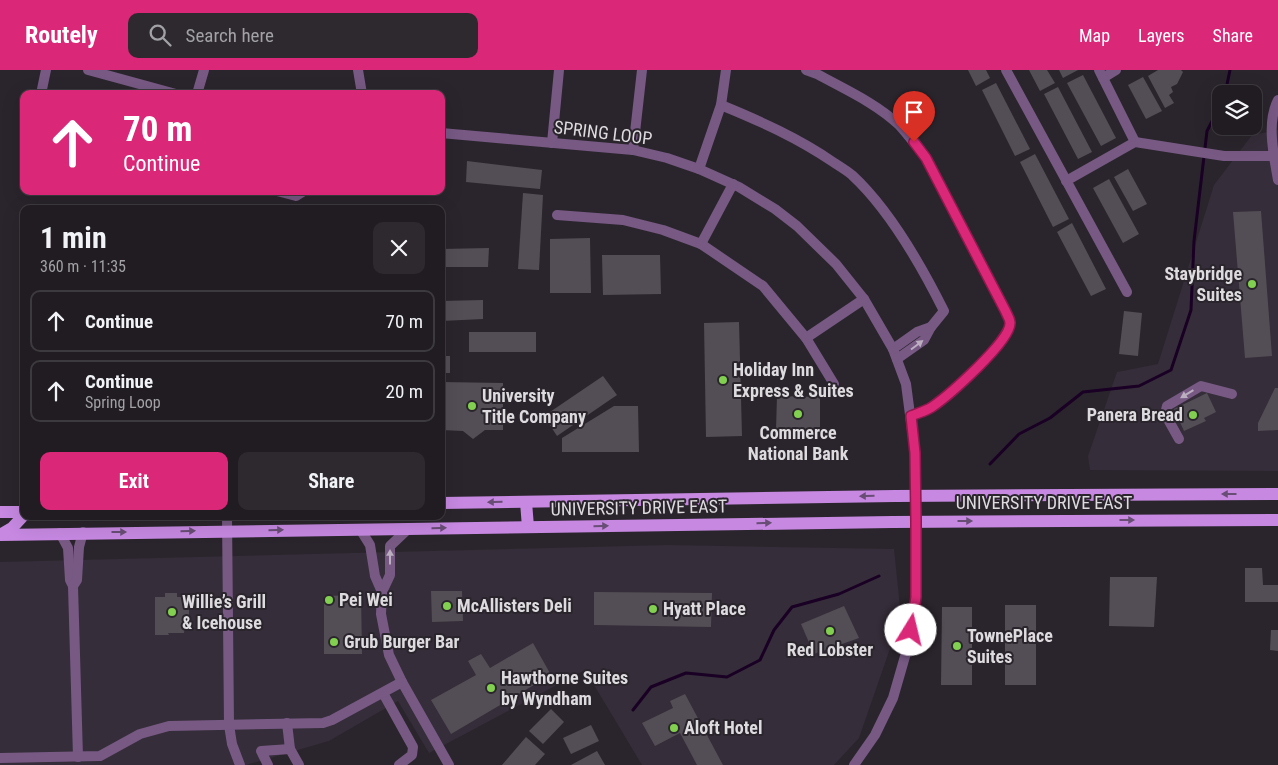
<!DOCTYPE html>
<meta charset="utf-8">
<style>
body{margin:0;font-family:"Roboto Condensed",sans-serif;background:#2d292e;color:#f1f3f6;height:100vh;display:flex;flex-direction:column;font-size:19px;white-space:nowrap}
*{box-sizing:border-box;margin:0}
p{font-size:16px;color:#a2a1a5}
.icon{flex:none;width:28px;height:28px;fill:none;stroke:currentColor;stroke-width:2;stroke-linecap:round;stroke-linejoin:round}
.map{position:relative;flex:1;overflow:hidden}
.panel{position:absolute;left:20px;top:135px;width:425px;height:315px;display:flex;flex-direction:column;background:#201c21;border-radius:10px;box-shadow:0 5px 20px #0002,0 0 0 1px #3d3a3f}
.panel>*{flex:none}
.hud{position:absolute;left:20px;top:20px;width:425px;height:105px;border-radius:10px;box-shadow:0 5px 20px #0002,0 0 0 1px #3d3a3f;background:#db2777;color:#fff;overflow:hidden}
.tools{position:absolute;left:1212px;top:15px;display:grid;gap:10px}
.tools a{display:grid;place-items:center;width:50px;height:50px;border-radius:10px;background:#201c21;box-shadow:0 5px 20px #0002,0 0 0 1px #3d3a3f;font-size:25px}
.pin{position:absolute;display:grid;place-items:center;width:42px;height:42px;color:#fff;margin:-51px -21px;border-radius:50% 50% 50% 0;rotate:-45deg;box-shadow:0 0 5px #0007}
.pin .icon{rotate:45deg}
.me{position:absolute;width:55px;margin:-28px;rotate:9deg;stroke-linejoin:round;filter:drop-shadow(0 0 4px #0008)}
.turn{display:flex;align-items:center;gap:18px;height:105px;padding:0 20px;font-size:22px}
.turn .icon{width:65px;height:65px;stroke-width:2.5}
.turn b{display:block;font-size:35px;line-height:42px}
.round{display:grid;place-items:center;flex:none;width:52px;height:52px;border-radius:10px;background:#2d292e}
.overview{display:flex;align-items:center;justify-content:space-between;height:85px;padding:0 20px}
h1{font-size:30px;font-weight:700;line-height:38px}
.cta{display:flex;gap:10px;margin-top:auto;padding:10px 20px}
.cta a{flex:1;height:58px;border-radius:10px;background:#db2777;color:#fff;font-size:20px;font-weight:700;line-height:58px;text-align:center}
.cta a+a{background:#2d292e;color:#f1f3f6}
ul{padding:0;list-style:none}
li{display:flex;align-items:center;gap:15px;height:62px;margin:0 10px 8px;padding:0 10px;border:2px solid #3d3a3f;border-radius:10px}
li div{flex:1}
li b{display:block;font-size:19px}
li em{font-style:normal}
header{display:flex;align-items:center;gap:30px;box-sizing:border-box;height:70px;padding:0 25px;background:#db2777;color:#fff}
header strong{font-size:24px}
nav{display:flex;gap:28px;margin-inline-start:auto;font-size:18px}
.search{width:350px;height:45px;background:#2d292e;display:flex;align-items:center;gap:12px;box-sizing:border-box;padding:0 18px;border-radius:10px;color:#a2a1a5;font-size:19px}
.map>svg:first-child{display:block}
.built{fill:#352d39}
.lines{fill:none;stroke-linecap:round;stroke-linejoin:round}
.stream{stroke:#190024;stroke-width:3}
.building{fill:#534e55}
.minor{stroke:#775984;stroke-width:10}
.major{stroke:#c688e1;stroke-width:12}
.oneway{fill:#baaebf}
.oneway2{fill:#684d74}
.route-casing{stroke:#8e194d;stroke-width:12}
.route{stroke:#db2777;stroke-width:9}
.poi-dot{fill:#82d04f;stroke:#2a252c;stroke-width:2}
.labels{text-anchor:middle;stroke-width:4;stroke-linejoin:round;paint-order:stroke}
.street-label{font-size:18px;fill:#dedbdf;stroke:#2a252c}
.poi-label{font-size:18px;font-weight:bold;fill:#dedbdf;stroke:#2a252c;text-anchor:start}
</style>
<header>
<strong>Routely</strong>
<div class="search"><svg class="icon" aria-label="search" viewBox="0 0 24 24"><circle cx="10" cy="10" r="6"/><path d="M15 15l6 6"/></svg>Search here</div>
<nav><a>Map</a><a>Layers</a><a>Share</a></nav>
</header>
<div class="map">
<svg width="1278" height="695" viewBox="0 0 1278 695">
<rect width="100%" height="100%" fill="#2a252c"/>
<g class="built">
<path d="M1278 60V401L1090 400 1088 386 1117 302 1158 294 1214 115 1252 65Z"/>
<path d="M669 475 894 479 901 547 859 668 834 695H642L585 600 429 683 398 631 329 671 246 695H0V492Z"/>
</g>
<g class="lines">
<g class="stream">
<path d="M1225 24 1230 0"/>
<path d="M990 394 1019 364 1050 348 1083 322 1139 316 1171 300 1191 240 1194 171 1207 61 1221 34"/>
<path d="M633 640 651 617 686 603 727 607 760 590 774 560 792 537 839 524 879 506"/>
</g>
</g>
<g class="building">
<path d="M968 0H986L990 8 976 16Z"/>
<path d="M1029 0H1047L1055 13 1040 21Z"/>
<path d="M1059 0H1078L1063 8Z"/>
<path d="M1158 0H1181L1183 2 1177 14 1171 17 1173 22 1169 25 1174 33 1165 38 1148 6Z"/>
<path d="M1083 5 1116 68 1101 76 1067 13Z"/>
<path d="M1143 7 1162 41 1146 49 1128 15Z"/>
<path d="M996 13 1030 79 1015 86 982 20Z"/>
<path d="M1058 17 1092 82 1078 89 1044 24Z"/>
<path d="M1035 84 1069 149 1053 157 1020 92Z"/>
<path d="M467 91 542 100 540 119 466 112Z"/>
<path d="M1128 99 1147 134 1133 141 1114 107Z"/>
<path d="M1109 109 1139 164 1123 173 1093 118Z"/>
<path d="M523 123 543 125 539 200 518 199Z"/>
<path d="M1261 141 1272 286 1245 288 1233 142Z"/>
<path d="M1072 153 1106 219 1091 226 1057 162Z"/>
<path d="M590 168 591 223H550V169Z"/>
<path d="M489 178 488 197H441V179Z"/>
<path d="M602 185H660L661 224 603 225Z"/>
<path d="M483 230V249L441 251V231Z"/>
<path d="M1124 241 1142 243 1138 286 1119 284Z"/>
<path d="M739 252 742 366 706 367 704 253Z"/>
<rect x="469" y="262" width="67" height="20"/>
<rect x="441" y="286" width="9" height="17"/>
<path d="M603 306 617 325 557 366 544 346Z"/>
<path d="M441 312 503 313V360H485L473 369 463 361 441 360Z"/>
<path d="M1275 318H1278V360L1258 361V353Z"/>
<path d="M1207 323 1216 342 1204 348 1206 351 1184 361 1174 339Z"/>
<path d="M777 326 820 327V361L776 360Z"/>
<path d="M614 336H638L639 382H562V368Z"/>
<path d="M1245 498H1262L1263 515H1278V532H1245Z"/>
<path d="M1110 507H1157L1154 557 1109 556Z"/>
<path d="M431 521H462L463 551 432 552Z"/>
<path d="M594 522 712 523 711 557 594 555Z"/>
<path d="M165 523H177V527H189V556H185L184 563H168L169 565H155V527H165Z"/>
<path d="M361 525 362 584H324V526Z"/>
<rect x="1005" y="535" width="31" height="80"/>
<path d="M844 536 859 568 814 584 801 554Z"/>
<path d="M942 537H972V615H941Z"/>
<path d="M1271 560H1278V581L1270 580Z"/>
<path d="M533 573 551 605 451 664 431 630 476 605 468 591 481 584 490 598Z"/>
<path d="M685 624 723 695H697L680 663 655 676 642 653 673 638 670 631Z"/>
<path d="M551 639 564 652 543 674 529 661Z"/>
<path d="M591 655 599 671 571 684 563 668Z"/>
<path d="M526 667 545 684 535 695H502Z"/>
<path d="M597 681 605 695H571Z"/>
</g>
<g class="lines">
<g class="minor">
<path d="M88 0 176 24"/>
<path d="M358 0 362 24"/>
<path d="M806 0 817 4C844 19 876 33 899 55 909 66 917 77 926 88L1006 242C1007 245 1010 249 1010 253 1011 271 948 326 932 337 926 341 918 343 911 346"/>
<path d="M1006 0 1127 222"/>
<path d="M1099 0 1135 72"/>
<path d="M1103 8 1116 0"/>
<path d="M41 24 46 0"/>
<path d="M197 24 204 0"/>
<path d="M1278 30C1266 53 1274 86 1278 110"/>
<path d="M721 35C760 51 798 68 833 92 839 96 846 100 852 105 890 140 921 195 944 241L931 257 924 270 897 289"/>
<path d="M441 63 633 80 667 88 699 99 739 117 775 139 797 156 836 194 864 229 893 279 906 314 915 383 916 527 908 576 893 628 875 665 854 695"/>
<path d="M552 73 559 0"/>
<path d="M633 80 642 0"/>
<path d="M699 99 721 35 726 0"/>
<path d="M1066 111 1135 72 1224 86H1278"/>
<path d="M277 121 296 126 304 121"/>
<path d="M557 145 623 150 663 160 701 174 763 216 806 268 834 314"/>
<path d="M701 174 733 114"/>
<path d="M806 268 864 229"/>
<path d="M893 279 917 262 931 257"/>
<path d="M1179 369 1165 344 1167 336 1201 316 1232 324"/>
<path d="M227 446 229 655 232 674 240 695"/>
<path d="M409 458 390 476V505L382 522 381 544 389 585 402 612 449 695"/>
<path d="M360 459 370 475 375 506 382 522"/>
<path d="M60 463 68 478 70 510 73 516 78 687"/>
<path d="M73 516 77 510 79 477 83 462"/>
<path d="M383 623 413 677 412 685 399 695"/>
<path d="M287 653 290 679"/>
<path d="M0 688 100 686 140 664 169 656 323 653 332 650 402 612"/>
<path d="M268 695 261 681 290 679 299 695"/>
</g>
<g class="major">
<path d="M526 432 528 457"/>
<path d="M441 433 895 426 1278 424"/>
<path d="M0 442H24"/>
<path d="M0 465 892 452 1278 450"/>
<path d="M0 465 12 458 24 445"/>
</g>
</g>
<defs><path id="oneway-solid" d="M-6-.8H1V-3.2L6.5 0L1 3.2V.8H-6Z" transform="scale(1.25)"/></defs>
<g class="oneway">
<use href="#oneway-solid" transform="translate(917 275) rotate(-37)"/>
<use href="#oneway-solid" transform="translate(1187 324) rotate(149)"/>
<use href="#oneway-solid" transform="translate(390 487) rotate(-90)"/>
</g>
<g class="oneway2">
<use href="#oneway-solid" transform="translate(1229 424) rotate(180)"/>
<use href="#oneway-solid" transform="translate(867 426) rotate(179)"/>
<use href="#oneway-solid" transform="translate(495 432) rotate(179)"/>
<use href="#oneway-solid" transform="translate(1127 450)"/>
<use href="#oneway-solid" transform="translate(965 451)"/>
<use href="#oneway-solid" transform="translate(764 453) rotate(-1)"/>
<use href="#oneway-solid" transform="translate(601 456) rotate(-1)"/>
<use href="#oneway-solid" transform="translate(439 458) rotate(-1)"/>
<use href="#oneway-solid" transform="translate(276 460) rotate(-1)"/>
<use href="#oneway-solid" transform="translate(188 461) rotate(-1)"/>
<use href="#oneway-solid" transform="translate(119 462)"/>
</g>
<g class="lines">
<defs>
<path id="route" d="M911 560 916 527V451L915 383 911 346C918 343 926 341 932 337 948 326 1011 271 1010 253 1010 249 1007 245 1006 242L926 88 914 72"/>
</defs>
<use href="#route" class="route-casing"/>
<use href="#route" class="route"/>
</g>
<g class="poi-dot">
<circle cx="1252" cy="214" r="5"/>
<circle cx="723" cy="310" r="5"/>
<circle cx="472" cy="336" r="5"/>
<circle cx="798" cy="344" r="5"/>
<circle cx="1193" cy="345" r="5"/>
<circle cx="329" cy="530" r="5"/>
<circle cx="447" cy="536" r="5"/>
<circle cx="653" cy="539" r="5"/>
<circle cx="172" cy="542" r="5"/>
<circle cx="830" cy="561" r="5"/>
<circle cx="334" cy="572" r="5"/>
<circle cx="957" cy="576" r="5"/>
<circle cx="491" cy="618" r="5"/>
<circle cx="674" cy="658" r="5"/>
</g>
<g class="labels">
<g class="street-label">
<text transform="translate(603 63) rotate(7)" y="6">SPRING LOOP</text>
<text x="1044" y="439">UNIVERSITY DRIVE EAST</text>
<text transform="translate(639 438) rotate(-1)" y="6">UNIVERSITY DRIVE EAST</text>
</g>
<g class="poi-label">
<text x="1242" y="210" text-anchor="end">Staybridge<tspan x="1242" dy="21">Suites</tspan></text>
<text x="733" y="306">Holiday Inn<tspan x="733" dy="21">Express &amp; Suites</tspan></text>
<text x="482" y="332">University<tspan x="482" dy="21">Title Company</tspan></text>
<text x="1183" y="351" text-anchor="end">Panera Bread</text>
<text x="798" y="369" text-anchor="middle">Commerce<tspan x="798" dy="21">National Bank</tspan></text>
<text x="339" y="536">Pei Wei</text>
<text x="182" y="538">Willie’s Grill<tspan x="182" dy="21">&amp; Icehouse</tspan></text>
<text x="457" y="542">McAllisters Deli</text>
<text x="663" y="545">Hyatt Place</text>
<text x="967" y="572">TownePlace<tspan x="967" dy="21">Suites</tspan></text>
<text x="344" y="578">Grub Burger Bar</text>
<text x="830" y="586" text-anchor="middle">Red Lobster</text>
<text x="501" y="614">Hawthorne Suites<tspan x="501" dy="21">by Wyndham</tspan></text>
<text x="684" y="664">Aloft Hotel</text>
</g>
</g>
</svg>
<div class="tools">
<a><svg class="icon" aria-label="layers" viewBox="0 0 24 24"><path d="M12 4l9 5-9 5-9-5zM3 14l9 5 9-5"/></svg></a>
</div>
<div class="pin" style="left:914px;top:72px;background:#d93025"><svg class="icon" aria-label="arrive" viewBox="0 0 24 24"><path d="M6 21V4h12l-3 4 3 4H6"/></svg></div>
<svg class="me" style="left:911px;top:560px" viewBox="-20 -20 40 40"><circle r="19" fill="#fff"/><path d="M0-13L10 11 0 6-10 11z" fill="#db2777"/></svg>
<div class="hud">
<div class="turn"><svg class="icon" aria-label="ahead" viewBox="0 0 24 24"><path d="M12 20V5M6 11l6-6 6 6"/></svg><div><b>70 m</b>Continue</div></div>
</div>
<section class="panel">
<div class="overview"><div><h1>1 min</h1><p>360 m · 11:35</p></div><a class="round"><svg class="icon" aria-label="close" viewBox="0 0 24 24"><path d="M6 6l12 12M18 6L6 18"/></svg></a></div>
<ul>
<li><svg class="icon" aria-label="ahead" viewBox="0 0 24 24"><path d="M12 20V5M6 11l6-6 6 6"/></svg><div><b>Continue</b></div><em>70 m</em></li>
<li><svg class="icon" aria-label="ahead" viewBox="0 0 24 24"><path d="M12 20V5M6 11l6-6 6 6"/></svg><div><b>Continue</b><p>Spring Loop</p></div><em>20 m</em></li>
</ul>
<div class="cta"><a>Exit</a><a>Share</a></div>
</section>
</div>
